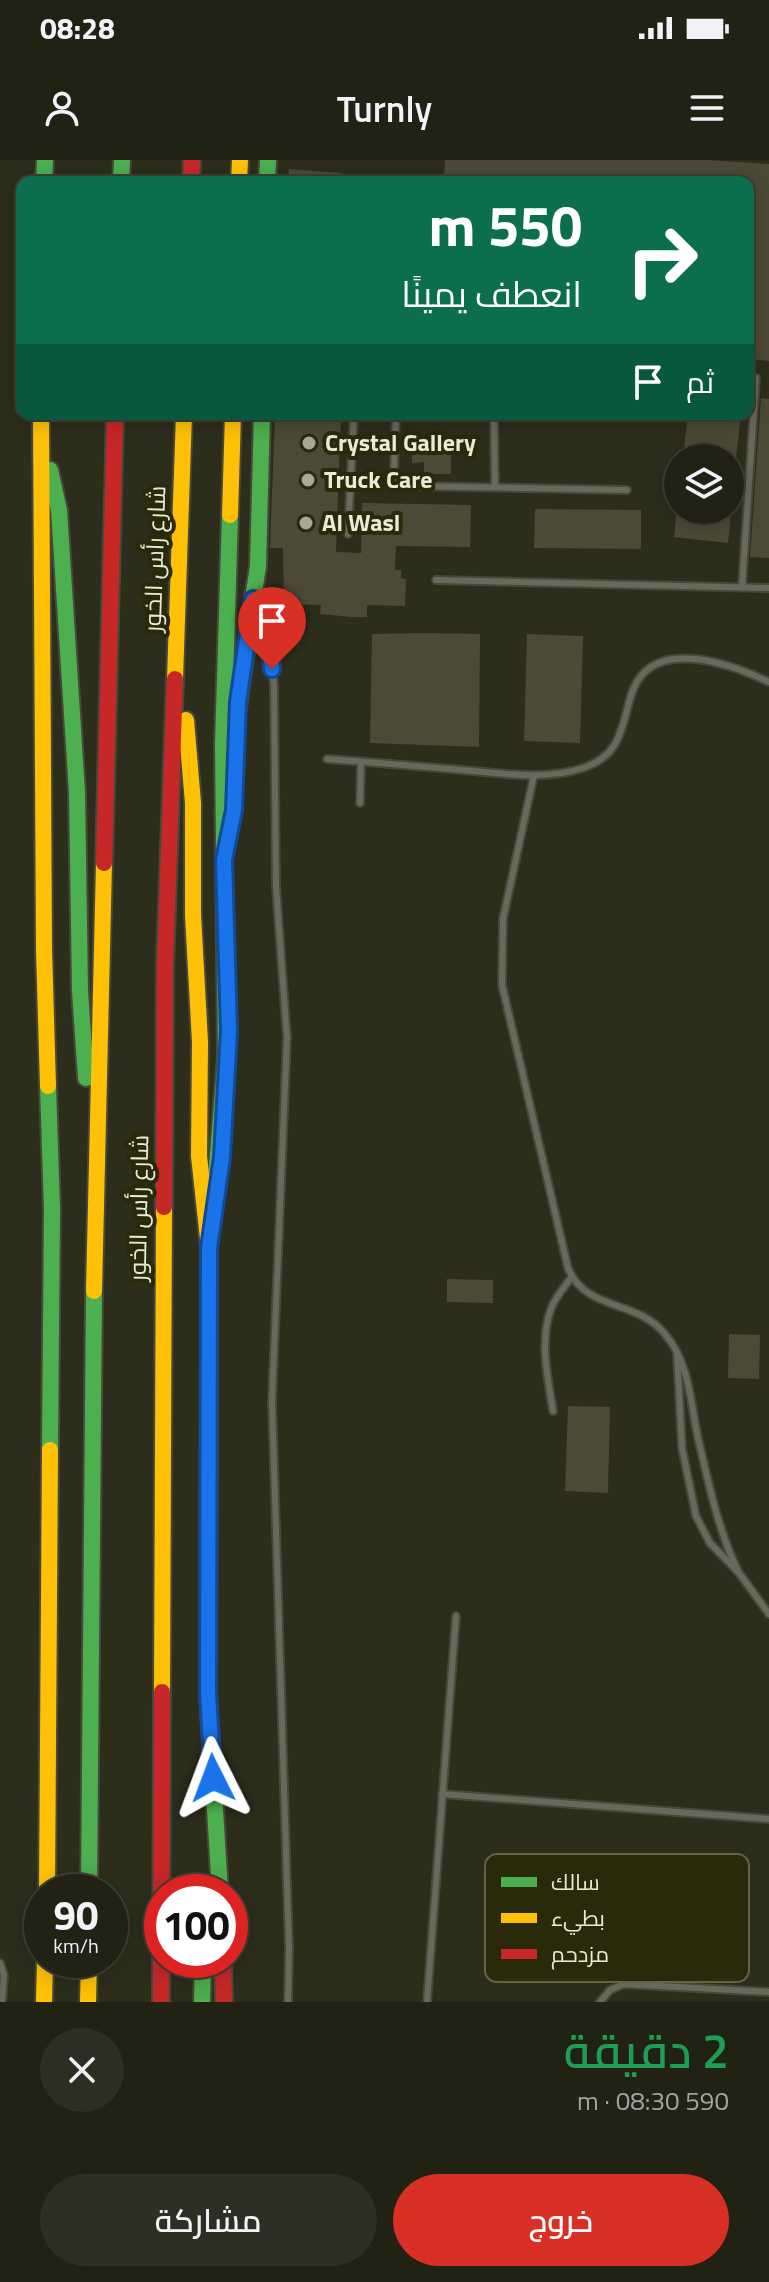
<!DOCTYPE html>
<html lang="ar">
<meta charset="utf-8">
<style>
body{margin:0;font-family:"Titillium Web",Cairo,sans-serif;background:#2d2f22;color:#f1f3f6;direction:rtl;height:100vh;display:flex;flex-direction:column;font-size:30px;white-space:nowrap}
*{box-sizing:border-box;margin:0}
p{font-size:26px;color:#a2a4a0}
.icon{flex:none;width:44px;height:44px;fill:none;stroke:currentColor;stroke-width:2;stroke-linecap:round;stroke-linejoin:round}
.map{position:relative;height:1842px;overflow:hidden;direction:ltr}
.details{display:flex;flex-direction:column;background:#212214;flex:1}
.details>*{flex:none}
.hud{position:absolute;left:16px;top:16px;width:738px;height:244px;border-radius:16px;box-shadow:0 4px 20px #0003,0 0 0 2px #3e3f34;direction:rtl;background:#0b6e4f;color:#fff;overflow:hidden}
.fabs{position:absolute;left:664px;top:284px;display:grid;gap:16px}
.fabs a{display:grid;place-items:center;width:80px;height:80px;border-radius:50%;background:#212214;box-shadow:0 4px 20px #0003,0 0 0 2px #3e3f34;font-size:40px}
.speed{position:absolute;left:24px;top:1714px;display:flex;gap:16px;font-size:40px;font-weight:700;text-align:center}
.speed>*{display:grid;place-content:center;width:104px;height:104px;border-radius:50%;background:#212214;box-shadow:0 4px 20px #0003,0 0 0 2px #3e3f34;line-height:1}
.speed small{font-size:20px;font-weight:400}
.speed .limit{border:12px solid #d22;background:#fff;color:#111}
.pin{position:absolute;display:grid;place-items:center;width:68px;height:68px;color:#fff;margin:-82px -34px;border-radius:50% 50% 50% 0;rotate:-45deg;box-shadow:0 0 8px #0007}
.pin .icon{rotate:45deg}
.me{position:absolute;width:88px;margin:-44px;rotate:357deg;stroke-linejoin:round;filter:drop-shadow(0 0 6px #0008)}
.turn{display:flex;align-items:center;gap:28px;height:168px;padding:0 40px;font-size:36px}
.turn .icon{width:104px;height:104px;stroke-width:2.5}
.turn b{display:block;font-size:56px;line-height:68px}
.then{display:flex;align-items:center;height:76px;padding:0 40px;background:#0003;gap:16px;font-size:30px}
.round{display:grid;place-items:center;flex:none;width:84px;height:84px;border-radius:42px;background:#2d2f22}
.overview{display:flex;align-items:center;justify-content:space-between;height:136px;padding:0 40px}
h1{font-size:48px;font-weight:600;line-height:60px;color:#1e9e55}
.primary-button{display:flex;gap:16px;margin-top:auto;padding:16px 40px}
.primary-button a{flex:1;height:92px;border-radius:48px;background:#d93025;color:#fff;font-size:32px;font-weight:600;line-height:92px;text-align:center}
.primary-button a+a{background:#2d2f22;color:#f1f3f6}
.status{display:flex;justify-content:space-between;align-items:center;height:56px;padding:0 40px;background:#212214;direction:ltr}
.status svg{height:22px;fill:currentColor}
header{display:flex;justify-content:space-between;align-items:center;height:104px;padding:0 40px;background:#212214;font-size:36px;font-weight:600}
.map>svg:first-child{display:block}
.building{fill:#4c4936}
.lines{fill:none;stroke-linecap:round;stroke-linejoin:round}
.lane-casing{stroke:#474839;stroke-width:10}
.fast-casing{stroke:#474839;stroke-width:20}
.slow-casing{stroke:#474839;stroke-width:20}
.jam-casing{stroke:#474839;stroke-width:20}
.lane{stroke:#68685c;stroke-width:6}
.fast{stroke:#4caf50;stroke-width:16}
.slow{stroke:#ffc107;stroke-width:16}
.jam{stroke:#c62828;stroke-width:16}
.route-casing{stroke:#114b97;stroke-width:20}
.route{stroke:#1a73e8;stroke-width:14}
.poi-dot{fill:#a7a896;stroke:#282a09;stroke-width:3}
.labels{text-anchor:middle;stroke-width:8;stroke-linejoin:round;paint-order:stroke}
.poi-label{font-size:24px;font-weight:bold;fill:#e9ebd8;stroke:#282a09;text-anchor:start}
.street-label{font-size:24px;fill:#e9ebd8;stroke:#282a09}
.key{fill:#282a09;stroke:#626447;stroke-width:2}
.key-label{font-size:22px;fill:#e9ebd8}
</style>
<div class="status"><b>08:28</b><svg viewBox="0 0 49 12"><path d="M0 12V9h3v3zM5 12V6h3v6zM10 12V3h3v9zM15 12V0h3v12zM26 1h20v11H26zM47 4h2v5h-2z"/></svg></div>
<header><svg class="icon" aria-label="menu" viewBox="0 0 24 24"><path d="M4 6h16M4 12h16M4 18h16"/></svg>Turnly<svg class="icon" aria-label="person" viewBox="0 0 24 24"><circle cx="12" cy="8" r="4"/><path d="M4 21q1-7 8-7t8 7"/></svg></header>
<div class="map">
<svg width="769" height="1842" viewBox="0 0 769 1842">
<rect width="100%" height="100%" fill="#2c2d1b"/>
<g class="building">
<path d="M445 0H707L769 4V201L748 199V22H444Z"/>
<path d="M289 9 341 13V22H288Z"/>
<path d="M761 238 769 239V398L750 397Z"/>
<path d="M275 254H341L336 392 361 393 362 343 471 345 470 387 396 386 395 410H401V418L406 419 405 446 367 445V457H352L320 454 321 445 284 444 283 388H270Z"/>
<path d="M688 254H741L736 298H683Z"/>
<path d="M412 279H433V284H451V314H424V302L412 303Z"/>
<path d="M535 349 641 350V389L534 388Z"/>
<path d="M677 350 731 353 728 383 674 377Z"/>
<path d="M423 473 480 474 479 587 370 583 372 474Z"/>
<path d="M527 474 583 476 580 583 524 581Z"/>
<path d="M447 1119 493 1120V1143L447 1142Z"/>
<path d="M729 1174 760 1175 759 1219 728 1218Z"/>
<path d="M568 1246 610 1247 608 1333 565 1331Z"/>
</g>
<g class="lines">
<defs>
<g id="lane">
<path d="M396 254 394 309 396 317 409 326 627 330"/>
<path d="M494 254 495 327"/>
<path d="M348 374 354 254"/>
<path d="M436 420 769 428"/>
<path d="M742 427 756 218"/>
<path d="M259 443 267 457 274 526 276 726 287 878 272 1241 289 1788 288 1842"/>
<path d="M327 599C372 602 416 606 461 610 501 613 543 621 583 608 625 594 621 562 633 530 654 475 733 505 769 522"/>
<path d="M534 615 503 759 502 825 568 1108C586 1152 637 1139 665 1174 690 1204 690 1241 698 1278 709 1324 718 1371 739 1413"/>
<path d="M360 643 361 602"/>
<path d="M677 1193 682 1288 696 1356 710 1383 739 1413 769 1454"/>
<path d="M553 1251C548 1219 539 1180 551 1149 555 1137 565 1127 572 1116"/>
<path d="M442 1634 769 1659"/>
<path d="M0 1803 4 1815 2 1842"/>
<path d="M427 1842 456 1456"/>
<path d="M600 1842 610 1830 624 1824 769 1832"/>
</g>
<g id="fast">
<path d="M44 22 45 0"/>
<path d="M121 22 122 0"/>
<path d="M267 22 268 0"/>
<path d="M50 310 59 350 77 632 80 831 86 918"/>
<path d="M253 439 258 406 262 254"/>
<path d="M48 926 52 1049 50 1290"/>
<path d="M213 1055 226 896 223 584 230 355"/>
<path d="M209 1244 208 1533 220 1732"/>
<path d="M89 1732 94 1131"/>
<path d="M202 1842 203 1800"/>
</g>
<g id="slow">
<path d="M239 22 240 0"/>
<path d="M41 254 44 789 48 926"/>
<path d="M230 355 233 254"/>
<path d="M175 519 184 254"/>
<path d="M238 548 253 439"/>
<path d="M186 560 193 643V755L200 882 199 996 209 1088V1244"/>
<path d="M94 1131 104 703"/>
<path d="M162 1532 164 1047"/>
<path d="M47 1732 50 1290"/>
<path d="M44 1842 45 1800"/>
<path d="M88 1842 89 1800"/>
</g>
<g id="jam">
<path d="M191 22 192 0"/>
<path d="M104 703 115 254"/>
<path d="M164 1047 165 804 175 519"/>
<path d="M223 1800 224 1842"/>
<path d="M161 1842 162 1532"/>
</g>
</defs>
<use href="#lane" class="lane-casing"/>
<use href="#fast" class="fast-casing"/>
<use href="#slow" class="slow-casing"/>
<use href="#jam" class="jam-casing"/>
<use href="#lane" class="lane"/>
<use href="#fast" class="fast"/>
<use href="#slow" class="slow"/>
<use href="#jam" class="jam"/>
</g>
<g class="lines">
<defs>
<path id="route" d="M213 1618 208 1533 209 1088 222 997 229 871 224 700 234 650 238 542 253 439 266 452 272 509"/>
</defs>
<use href="#route" class="route-casing"/>
<use href="#route" class="route"/>
</g>
<g class="poi-dot">
<circle cx="309" cy="283" r="8"/>
<circle cx="308" cy="320" r="8"/>
<circle cx="306" cy="363" r="8"/>
</g>
<g class="labels">
<g class="poi-label">
<text x="325" y="291">Crystal Gallery</text>
<text x="324" y="328">Truck Care</text>
<text x="322" y="371">Al Wasl</text>
</g>
<g class="street-label">
<text transform="translate(155 399) rotate(-88)" y="8">شارع رأس الخور</text>
<text transform="translate(139 1048) rotate(-89)" y="8">شارع رأس الخور</text>
</g>
</g>
<rect x="485" y="1694" width="264" height="128" rx="12" class="key"/>
<rect x="501" y="1717" width="36" height="10" fill="#4caf50"/>
<rect x="501" y="1753" width="36" height="10" fill="#ffc107"/>
<rect x="501" y="1789" width="36" height="10" fill="#c62828"/>
<g class="key-label">
<text x="551" y="1730">سالك</text>
<text x="551" y="1766">بطيء</text>
<text x="551" y="1802">مزدحم</text>
</g>
</svg>
<div class="fabs">
<a><svg class="icon" aria-label="layers" viewBox="0 0 24 24"><path d="M12 4l9 5-9 5-9-5zM3 14l9 5 9-5"/></svg></a>
</div>
<div class="speed"><div>90<small>km/h</small></div><div class="limit">100</div></div>
<div class="pin" style="left:272px;top:509px;background:#d93025"><svg class="icon" aria-label="arrive" viewBox="0 0 24 24"><path d="M6 21V4h12l-3 4 3 4H6"/></svg></div>
<svg class="me" style="left:213px;top:1618px" viewBox="-20 -20 40 40"><path d="M0-17L14 15 0 8-14 15z" fill="#1a73e8" stroke="#fff" stroke-width="4"/></svg>
<div class="hud">
<div class="turn"><svg class="icon" aria-label="right" viewBox="0 0 24 24"><path d="M7 20v-9h11M14 6l5 5-5 5"/></svg><div><b>550 m</b>انعطف يمينًا</div></div>
<div class="then">ثم<svg class="icon" aria-label="arrive" viewBox="0 0 24 24"><path d="M6 21V4h12l-3 4 3 4H6"/></svg></div>
</div>
</div>
<section class="details">
<div class="overview"><div><h1>2 دقيقة</h1><p>590 m · 08:30</p></div><a class="round"><svg class="icon" aria-label="close" viewBox="0 0 24 24"><path d="M6 6l12 12M18 6L6 18"/></svg></a></div>
<div class="primary-button"><a>خروج</a><a>مشاركة</a></div>
</section>
